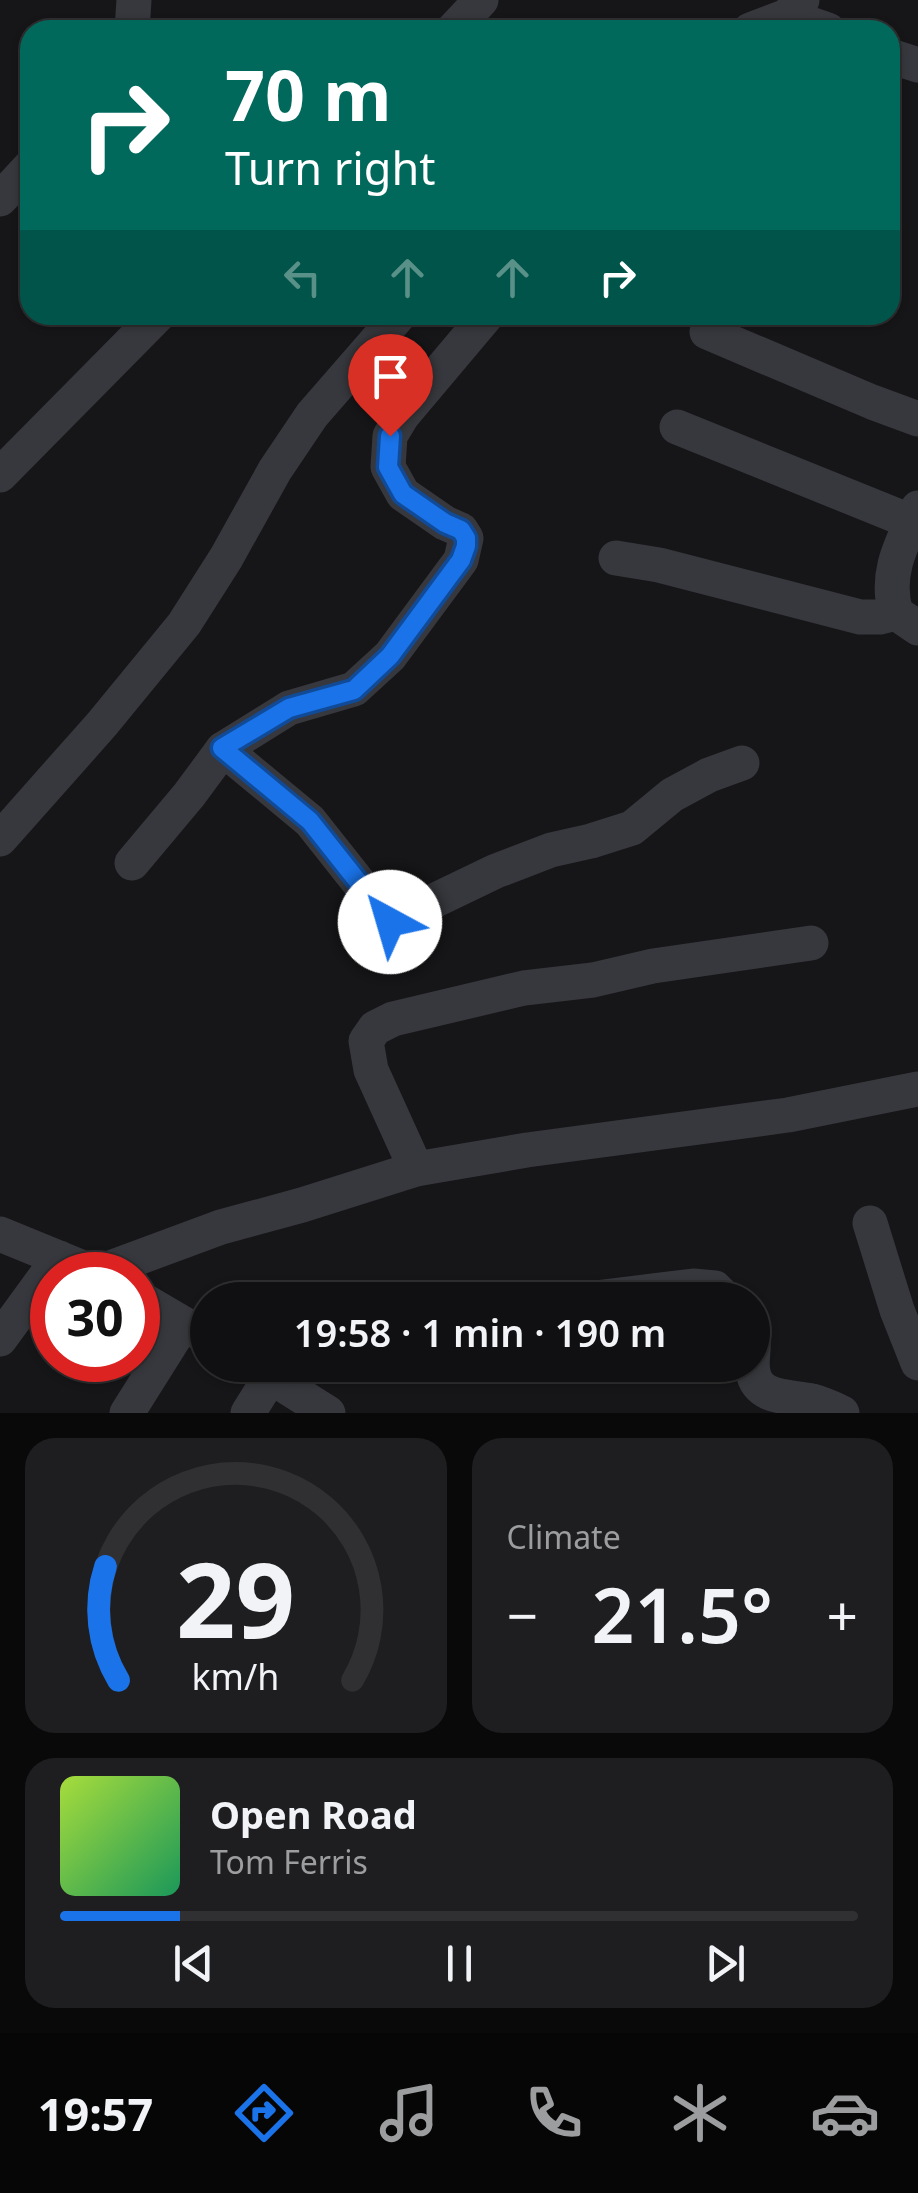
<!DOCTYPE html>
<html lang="en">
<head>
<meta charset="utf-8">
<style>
	body { margin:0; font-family:"Noto Sans",sans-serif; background:#1e1e20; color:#f1f3f6; height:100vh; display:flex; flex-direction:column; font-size:38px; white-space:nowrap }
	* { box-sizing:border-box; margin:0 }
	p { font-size:32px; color:#9c9d9f }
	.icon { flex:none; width:55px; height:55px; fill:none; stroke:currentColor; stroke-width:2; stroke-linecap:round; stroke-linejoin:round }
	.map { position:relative; height:1413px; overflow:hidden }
	.panel { display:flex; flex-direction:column; gap:25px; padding:25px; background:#09090a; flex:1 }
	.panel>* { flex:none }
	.top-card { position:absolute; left:20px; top:20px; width:880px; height:305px; border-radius:30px; box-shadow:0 2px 8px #0004,0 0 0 2px #303032; background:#00695c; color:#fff; overflow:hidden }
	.speed { position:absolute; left:30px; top:1252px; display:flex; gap:20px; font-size:50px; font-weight:700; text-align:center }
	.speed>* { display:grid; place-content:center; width:130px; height:130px; border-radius:50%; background:#101012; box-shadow:0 2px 8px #0004,0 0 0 2px #303032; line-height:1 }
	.speed .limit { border:15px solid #d22; background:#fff; color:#111 }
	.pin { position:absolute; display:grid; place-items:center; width:85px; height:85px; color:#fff; margin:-102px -42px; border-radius:50% 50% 50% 0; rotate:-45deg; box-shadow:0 0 10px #0007 }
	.pin .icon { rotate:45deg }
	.me { position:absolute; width:110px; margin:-55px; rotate:321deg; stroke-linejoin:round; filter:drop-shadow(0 0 8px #0008) }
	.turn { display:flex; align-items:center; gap:35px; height:210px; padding:0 40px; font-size:45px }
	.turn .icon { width:130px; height:130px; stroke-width:2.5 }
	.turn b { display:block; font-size:70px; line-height:85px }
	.lanes { display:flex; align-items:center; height:95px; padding:0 40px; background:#0003; justify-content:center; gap:50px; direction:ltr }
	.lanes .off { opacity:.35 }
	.big { font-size:75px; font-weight:600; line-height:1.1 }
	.panel .tile { flex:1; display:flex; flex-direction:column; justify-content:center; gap:15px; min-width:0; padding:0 35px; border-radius:30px; background:#1e1e20 }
	.panel .dial { align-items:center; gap:0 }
	.dial svg { height:260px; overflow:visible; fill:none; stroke:#303032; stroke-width:7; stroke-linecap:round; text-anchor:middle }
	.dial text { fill:#f1f3f6; stroke:none }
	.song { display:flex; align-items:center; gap:30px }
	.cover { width:120px; height:120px; border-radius:15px; background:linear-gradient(135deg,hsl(80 70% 55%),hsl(150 70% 35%)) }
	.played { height:10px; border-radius:5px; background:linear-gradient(90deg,#1a73e8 15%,#303032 15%) }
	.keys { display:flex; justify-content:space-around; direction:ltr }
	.heat { display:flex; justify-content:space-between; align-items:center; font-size:55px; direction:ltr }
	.panel .tiles { flex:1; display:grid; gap:25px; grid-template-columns:1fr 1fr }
	.tile:last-child { grid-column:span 2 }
	.trip { position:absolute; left:190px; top:1282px; width:580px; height:100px; border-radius:50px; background:#101012; box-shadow:0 2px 8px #0004,0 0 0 2px #303032; font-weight:600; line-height:100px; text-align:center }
	.dock { display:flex; height:160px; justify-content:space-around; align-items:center; background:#060607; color:#9c9d9f }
	.dock .icon { width:70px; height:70px }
	.dock .on { color:#1a73e8 }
	.dock b { font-size:45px; color:#f1f3f6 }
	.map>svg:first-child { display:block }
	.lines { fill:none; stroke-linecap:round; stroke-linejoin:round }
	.minor { stroke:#37383d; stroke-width:35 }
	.route-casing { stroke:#114b97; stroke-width:25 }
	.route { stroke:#1a73e8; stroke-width:18 }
</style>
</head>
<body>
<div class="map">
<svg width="918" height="1413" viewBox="0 0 918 1413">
	<rect width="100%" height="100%" fill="#161618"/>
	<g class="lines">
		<g class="minor">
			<polyline points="787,16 828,30"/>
			<polyline points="132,30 134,0"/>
			<polyline points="453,30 481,0"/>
			<polyline points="750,30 787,16 802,0"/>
			<polyline points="890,56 918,65"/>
			<polyline points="0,199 30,167"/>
			<polyline points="487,315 402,416 390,436 388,467 403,494 445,523 461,530 466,538 461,560 390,656 354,689 289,708 223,749 310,821 390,922 496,871 551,850 591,841 632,828 672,795 709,775 742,763"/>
			<polyline points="707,332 872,402 918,419"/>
			<polyline points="677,427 912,522"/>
			<polyline points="0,475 158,315"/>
			<path d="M 918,508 C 902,543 884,574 896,613 L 918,628"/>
			<polyline points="616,558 659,565 860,617 880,617 896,613"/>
			<polyline points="0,839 102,724 184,624 226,558 275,470 312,415 399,315"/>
			<polyline points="132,863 189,795 223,749"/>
			<polyline points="416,1169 371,1070 366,1041 375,1028 393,1019 524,988 593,980 653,966 811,943"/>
			<polyline points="870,1223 897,1310 918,1363"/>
			<polyline points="0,1234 100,1275"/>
			<polyline points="97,1273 221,1227 302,1205 416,1169 527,1150 788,1115 918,1089"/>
			<polyline points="138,1297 208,1338"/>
			<polyline points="579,1300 693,1286 715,1288 727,1300"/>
			<path d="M 752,1332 C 756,1346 750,1358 753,1372 C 758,1400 790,1396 812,1401 C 823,1404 832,1408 842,1413"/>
			<polyline points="0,1339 59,1258"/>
			<polyline points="252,1365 328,1413"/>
			<polyline points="127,1413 183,1324"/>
			<polyline points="248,1413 271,1376 289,1369"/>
		</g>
	</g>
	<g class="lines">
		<defs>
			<polyline id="route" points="390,436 388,467 403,494 445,523 461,530 466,538 466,546 461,560 390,656 354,690 289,708 222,748 310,821 390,922"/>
		</defs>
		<use href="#route" class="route-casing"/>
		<use href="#route" class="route"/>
	</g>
</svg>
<div class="speed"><div class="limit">30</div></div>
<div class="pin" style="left:390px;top:436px;background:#d93025"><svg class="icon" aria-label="arrive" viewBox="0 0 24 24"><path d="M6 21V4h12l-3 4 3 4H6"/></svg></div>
<svg class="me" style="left:390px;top:922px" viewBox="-20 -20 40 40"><circle r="19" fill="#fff"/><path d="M0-13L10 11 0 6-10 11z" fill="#1a73e8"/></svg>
<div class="trip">19:58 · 1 min · 190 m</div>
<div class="top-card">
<div class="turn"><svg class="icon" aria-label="right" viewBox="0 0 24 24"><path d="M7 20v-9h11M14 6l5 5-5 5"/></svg><div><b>70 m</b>Turn right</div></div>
<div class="lanes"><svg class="icon off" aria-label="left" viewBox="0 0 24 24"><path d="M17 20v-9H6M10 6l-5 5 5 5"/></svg><svg class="icon off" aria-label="ahead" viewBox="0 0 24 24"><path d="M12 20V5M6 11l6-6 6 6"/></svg><svg class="icon off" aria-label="ahead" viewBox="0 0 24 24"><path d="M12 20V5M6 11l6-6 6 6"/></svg><svg class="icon" aria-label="right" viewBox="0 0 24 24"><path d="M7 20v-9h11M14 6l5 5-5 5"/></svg></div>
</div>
</div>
<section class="panel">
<div class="tiles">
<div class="tile dial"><svg viewBox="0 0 100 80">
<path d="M14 69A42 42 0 1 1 86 69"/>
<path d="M14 69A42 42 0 0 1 10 34" stroke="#1a73e8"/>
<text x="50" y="56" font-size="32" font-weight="700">29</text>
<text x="50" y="72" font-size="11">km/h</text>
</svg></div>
<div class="tile"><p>Climate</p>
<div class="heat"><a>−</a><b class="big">21.5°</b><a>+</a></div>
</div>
<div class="tile">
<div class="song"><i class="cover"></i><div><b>Open Road</b><p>Tom Ferris</p></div></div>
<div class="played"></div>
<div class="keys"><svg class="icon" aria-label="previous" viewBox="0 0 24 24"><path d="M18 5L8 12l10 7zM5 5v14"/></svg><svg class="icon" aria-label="pause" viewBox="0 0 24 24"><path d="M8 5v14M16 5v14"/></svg><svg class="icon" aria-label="next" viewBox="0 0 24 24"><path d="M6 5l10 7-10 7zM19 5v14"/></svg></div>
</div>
</div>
</section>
<nav class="dock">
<b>19:57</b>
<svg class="icon on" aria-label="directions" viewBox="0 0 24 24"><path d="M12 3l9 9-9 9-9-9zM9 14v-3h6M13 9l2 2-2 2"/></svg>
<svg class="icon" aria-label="music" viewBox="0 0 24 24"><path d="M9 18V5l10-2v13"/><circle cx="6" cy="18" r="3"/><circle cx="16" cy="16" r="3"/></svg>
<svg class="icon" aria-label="phone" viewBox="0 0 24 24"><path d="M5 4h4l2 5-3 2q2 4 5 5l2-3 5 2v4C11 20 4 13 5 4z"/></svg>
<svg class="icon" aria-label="climate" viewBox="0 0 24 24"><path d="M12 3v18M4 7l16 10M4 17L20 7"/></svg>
<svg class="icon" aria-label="car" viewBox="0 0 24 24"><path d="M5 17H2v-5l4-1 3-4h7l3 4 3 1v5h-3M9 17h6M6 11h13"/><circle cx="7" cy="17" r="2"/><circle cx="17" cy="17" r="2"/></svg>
</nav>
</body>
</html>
